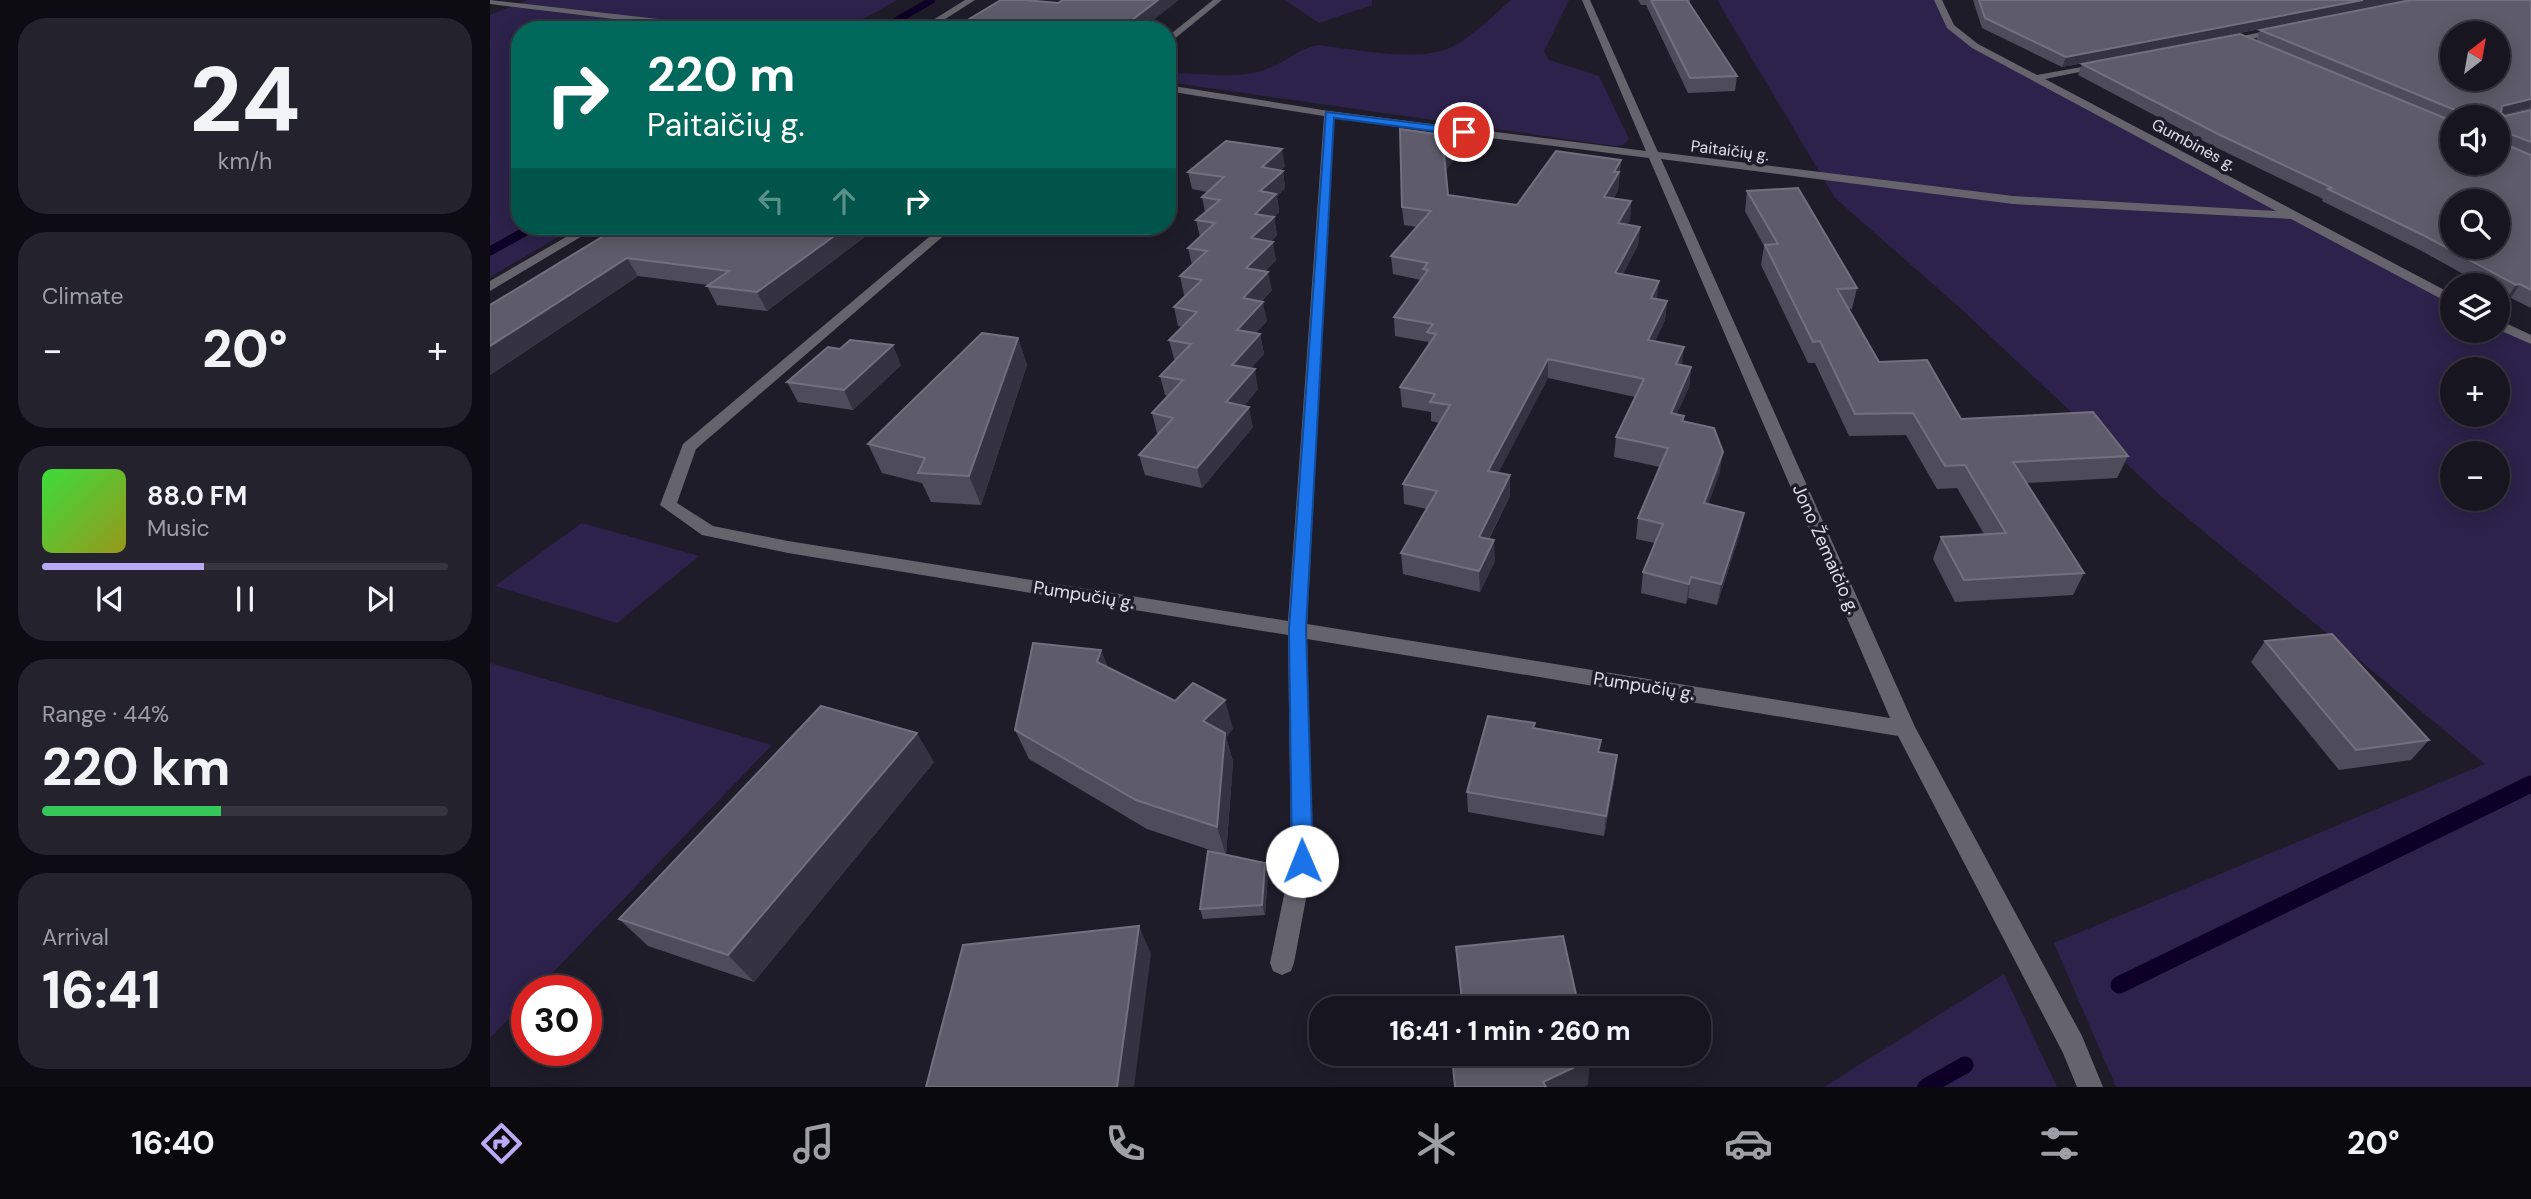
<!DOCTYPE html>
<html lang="en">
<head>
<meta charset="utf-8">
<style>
	body { margin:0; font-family:"DM Sans",sans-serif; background:#24222d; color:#f1f3f6; height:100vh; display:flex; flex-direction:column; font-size:26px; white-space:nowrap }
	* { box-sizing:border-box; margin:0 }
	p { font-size:23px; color:#9e9fa5 }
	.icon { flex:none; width:38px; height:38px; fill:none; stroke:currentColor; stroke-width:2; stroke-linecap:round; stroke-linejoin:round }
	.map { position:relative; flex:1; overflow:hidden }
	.drawer { display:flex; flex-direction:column; gap:18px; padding:18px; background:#0d0c12; width:490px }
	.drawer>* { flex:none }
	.banner { position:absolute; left:21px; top:21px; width:665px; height:214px; border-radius:28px; box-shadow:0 4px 18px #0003,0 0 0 2px #36343e; background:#00695c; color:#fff; overflow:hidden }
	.needle { width:46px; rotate:31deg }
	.fabs { position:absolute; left:1950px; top:21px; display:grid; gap:14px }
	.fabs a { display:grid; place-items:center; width:70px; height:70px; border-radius:50%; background:#171520; box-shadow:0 4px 18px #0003,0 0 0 2px #36343e; font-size:35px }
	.speed { position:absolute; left:21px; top:975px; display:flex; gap:14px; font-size:35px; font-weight:700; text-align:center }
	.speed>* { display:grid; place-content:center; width:91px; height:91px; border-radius:50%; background:#171520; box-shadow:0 4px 18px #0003,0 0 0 2px #36343e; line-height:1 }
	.speed .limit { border:10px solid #d22; background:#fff; color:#111 }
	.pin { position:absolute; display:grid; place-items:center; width:60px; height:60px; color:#fff; margin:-30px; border:4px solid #fff; border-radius:50%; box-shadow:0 2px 7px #0007 }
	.me { position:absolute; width:77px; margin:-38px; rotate:359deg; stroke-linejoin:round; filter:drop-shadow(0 0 5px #0008) }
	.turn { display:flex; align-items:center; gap:24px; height:147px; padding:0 21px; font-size:32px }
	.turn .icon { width:91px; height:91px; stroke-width:2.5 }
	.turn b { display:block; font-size:49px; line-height:60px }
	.lanes { display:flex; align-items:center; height:66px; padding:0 21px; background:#0003; justify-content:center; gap:35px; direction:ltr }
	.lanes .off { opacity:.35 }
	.big { font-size:52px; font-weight:800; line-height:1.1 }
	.drawer .card { flex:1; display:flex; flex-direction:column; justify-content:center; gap:10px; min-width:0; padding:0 24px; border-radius:28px; background:#24222d }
	.drawer .dial { align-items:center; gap:0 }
	.dial b { font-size:91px; line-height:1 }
	.song { display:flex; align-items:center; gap:21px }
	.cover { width:84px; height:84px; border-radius:10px; background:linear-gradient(135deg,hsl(120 70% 55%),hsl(60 70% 35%)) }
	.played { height:7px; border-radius:4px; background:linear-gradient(90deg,#b9aaf7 40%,#36343e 40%) }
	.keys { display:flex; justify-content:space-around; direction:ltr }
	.heat { display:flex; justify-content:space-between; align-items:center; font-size:38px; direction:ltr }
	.charge { height:10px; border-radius:5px; background:linear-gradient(90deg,#34c759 44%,#36343e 0) }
	.trip { position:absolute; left:819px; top:996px; width:402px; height:70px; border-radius:28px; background:#171520; box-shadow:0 4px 18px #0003,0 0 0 2px #36343e; font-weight:800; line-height:70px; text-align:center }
	.tabs { display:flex; height:112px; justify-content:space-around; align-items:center; background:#09080d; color:#9e9fa5 }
	.tabs .icon { width:49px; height:49px }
	.tabs .selected { color:#b9aaf7 }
	.tabs b { font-size:32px; color:#f1f3f6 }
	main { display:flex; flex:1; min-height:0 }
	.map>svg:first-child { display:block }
	.green { fill:#2c224b; fill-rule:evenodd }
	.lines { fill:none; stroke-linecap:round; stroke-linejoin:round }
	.stream-far2 { stroke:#0c0026; stroke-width:7 }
	.stream-far1 { stroke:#0c0026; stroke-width:9 }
	.stream { stroke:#0c0026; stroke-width:17 }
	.minor { fill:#65646c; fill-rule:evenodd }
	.wall { fill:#4e4c5b; fill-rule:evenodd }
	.shaded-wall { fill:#353241 }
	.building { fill:#5e5c6a; stroke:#72707e; stroke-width:2; fill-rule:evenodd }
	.route { fill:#1a73e8; stroke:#114b97; stroke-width:2 }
	.labels { text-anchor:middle; stroke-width:7; stroke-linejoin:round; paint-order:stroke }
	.far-street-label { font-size:16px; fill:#e0dfe9; stroke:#1f1c2a }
	.street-label { font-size:18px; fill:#e0dfe9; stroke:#1f1c2a }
</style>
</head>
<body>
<main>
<section class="drawer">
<div class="card dial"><b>24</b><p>km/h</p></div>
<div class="card"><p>Climate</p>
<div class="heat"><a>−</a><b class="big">20°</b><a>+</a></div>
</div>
<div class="card">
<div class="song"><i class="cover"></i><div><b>88.0 FM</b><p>Music</p></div></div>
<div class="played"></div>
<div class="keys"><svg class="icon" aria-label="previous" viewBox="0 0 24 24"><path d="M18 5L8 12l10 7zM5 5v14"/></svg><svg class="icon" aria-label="pause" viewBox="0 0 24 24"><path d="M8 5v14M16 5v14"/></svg><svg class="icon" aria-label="next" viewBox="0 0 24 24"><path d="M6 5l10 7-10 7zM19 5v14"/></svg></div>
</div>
<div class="card"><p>Range · 44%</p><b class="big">220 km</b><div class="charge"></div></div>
<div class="card"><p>Arrival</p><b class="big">16:41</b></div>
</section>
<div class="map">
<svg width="2041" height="1087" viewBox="0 0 2041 1087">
	<rect width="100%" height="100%" fill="#1f1c2a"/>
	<g class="green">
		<polygon points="38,0 407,0 354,30 30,30 30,226 87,226 0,277 0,15"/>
		<polygon points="795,0 882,0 882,5 829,23"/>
		<path d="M 1021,0 L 1079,0 L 1054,51 L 1059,60 L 1109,76 L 1139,139 L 1133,145 L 1125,146 L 677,82 L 677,75 L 687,73 C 715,74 748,79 774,70 C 794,64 807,49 828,45 C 864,49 923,62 957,49 C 980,40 1002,16 1021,0 Z"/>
		<path d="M 1227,0 L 1448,0 L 1470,36 L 1962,299 L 1962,331 L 2007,331 L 2007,323 L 2041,340 L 2041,1087 L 1626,1087 L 1564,943 L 1995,764 L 1672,497 L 1469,307 L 1345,198 ZM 1962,369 L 2007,369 L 2007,415 L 1962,415 ZM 1962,453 L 2007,453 L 2007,499 L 1962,499 Z"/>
		<polygon points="92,523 209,556 127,623 5,586"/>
		<polygon points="0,663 282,745 46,990 37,990 37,1000 0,1038"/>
		<polygon points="1514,974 1567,1087 1334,1087"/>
	</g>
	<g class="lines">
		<polyline class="stream-far2" points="390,30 442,0"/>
		<polyline class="stream-far1" points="0,251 45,226"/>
		<g class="stream">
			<polyline points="1629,985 2041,784"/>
			<polyline points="1436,1087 1475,1065"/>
		</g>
		<g class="minor">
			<polygon points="0,0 239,27 243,30 215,30 0,4"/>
			<polygon points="475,0 485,0 438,30 427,30"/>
			<polygon points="723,0 732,0 677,45 677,37"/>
			<path d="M 1092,0 L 1100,0 L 1168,152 L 1523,196 L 1786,211 L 1482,48 L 1457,28 L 1444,0 L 1452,0 L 1464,25 L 1488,44 L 1547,75 L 1614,63 L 1614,67 L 1555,79 L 1962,294 L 1962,303 L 1957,302 L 1801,219 L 1523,204 L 1171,159 L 1425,727 L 1592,1036 L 1613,1087 L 1587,1087 L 1573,1053 L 1408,736 L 817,639 L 823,861 L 804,963 L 801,971 L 792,975 L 783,971 L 780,963 L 801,861 L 798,635 L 298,553 L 212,535 L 170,505 L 193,444 L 452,226 L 465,226 L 206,449 L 187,503 L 223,526 L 298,541 L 798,621 L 834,116 L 677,91 L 677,85 L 839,111 L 1156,151 ZM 844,118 L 1159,158 L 1400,718 L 817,624 Z"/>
			<polygon points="1789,28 1792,29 1792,33 1735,44 1730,41"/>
			<polygon points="95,226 109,226 0,291 0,281"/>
			<polygon points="2007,319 2041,335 2041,344 2007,329"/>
		</g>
	</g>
	<g class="wall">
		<polygon points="1148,0 1200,0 1199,4 1247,76 1245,91 1198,93 1156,5 1151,5"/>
		<path d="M 1483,0 L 2041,0 L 2041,109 L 2014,115 L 2015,116 L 2041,110 L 2041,308 L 2021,298 L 2017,298 L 2007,293 L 2007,285 L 1993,285 L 1930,250 L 1832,201 L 1833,199 L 1723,146 L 1588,75 L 1592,64 L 1766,41 L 1770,30 L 1907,3 L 1572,67 L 1492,28 ZM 1962,117 L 2007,117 L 1962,163 Z"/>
		<polygon points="968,137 969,154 955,170 958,195 1027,205 1131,160 1128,190 1123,199 1141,201 1140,219 1137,224 1150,227 1148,245 1133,274 1167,299 1177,301 1175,320 1165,341 1192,365 1201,367 1199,387 1186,415 1193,422 1230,472 1218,504 1254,513 1250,533 1227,605 1198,598 1196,604 1151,593 1153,572 1165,543 1146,539 1148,518 1170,467 1124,457 1126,437 1145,397 1058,378 1008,473 1020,475 1020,496 999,539 1005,561 990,592 913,574 911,553 937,509 914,504 913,484 949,423 941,421 941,412 912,407 910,387 938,346 938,342 905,336 904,317 931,280 903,274 901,256 927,227 914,225 912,207"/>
		<polygon points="795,166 791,170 793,171 795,188 787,196 789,212 784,217 787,235 780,242 786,260 775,271 782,290 771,302 777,321 765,333 770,334 774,354 760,369 768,389 754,406 763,427 712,488 655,475 649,455 668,434 667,433 662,413 678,396 675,395 670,376 686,359 684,359 679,340 692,327 688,326 684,307 696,296 694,295 690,276 702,265 698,248 710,237 706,220 715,212 712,197 717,192 702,189 698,172"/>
		<polygon points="1257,191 1367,288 1362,309 1359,309 1389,362 1471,419 1638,456 1627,478 1536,483 1594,573 1583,595 1465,602 1443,559 1451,537 1494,534 1467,488 1447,489 1416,435 1359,436 1325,363 1318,363 1271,265 1274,246 1255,211"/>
		<polygon points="130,226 389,226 277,311 227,305 217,286 218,285 148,276 0,375"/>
		<polygon points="528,338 537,365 491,505 441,502 432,483 392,473 378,444"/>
		<polygon points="411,365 363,410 308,402 297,382"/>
		<polygon points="1775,641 1939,740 1921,760 1849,770 1761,662"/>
		<polygon points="611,650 618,668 743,729 736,737 743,762 736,855 778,873 775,915 713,919 710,909 735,855 657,829 539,759 525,730"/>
		<polygon points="1044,728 1109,752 1125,776 1114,836 978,812 977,792"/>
		<polygon points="444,762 264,982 158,946 129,919"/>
		<polygon points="966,947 1089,1008 972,1008"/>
	</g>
	<g class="shaded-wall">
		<polygon points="668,0 689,0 651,30 629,30"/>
		<polygon points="1873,0 1921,0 1572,67 1576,57"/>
		<polygon points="2041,99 2040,108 2005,117 2012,106"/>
		<polygon points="968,137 969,154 955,171 954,154"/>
		<polygon points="792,149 795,166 775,185 772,167"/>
		<polygon points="1131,160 1128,190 1113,215 1114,197 1124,172"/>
		<polygon points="793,171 795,188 787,196 789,212 768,232 765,214 770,191"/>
		<polygon points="1141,201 1140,219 1127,241 1128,223"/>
		<polygon points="784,217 787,235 764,257 761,238"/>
		<polygon points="358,226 389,226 277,311 267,292"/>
		<polygon points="1150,227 1148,245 1124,292 1125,273"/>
		<polygon points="783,242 786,260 760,286 756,268"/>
		<polygon points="137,258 148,276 0,375 0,346"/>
		<polygon points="778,272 782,290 756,317 753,298"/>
		<polygon points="1169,281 1167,300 1161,298"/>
		<polygon points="2030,284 2021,298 2017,298 2026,285"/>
		<polygon points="1177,301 1175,320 1157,359 1158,340"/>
		<polygon points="773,302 777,321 751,349 747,330"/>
		<polygon points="770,334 774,354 746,385 742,365"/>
		<polygon points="528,338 537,365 491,505 479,476"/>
		<polygon points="403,345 411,365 363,410 354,390"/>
		<polygon points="1194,347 1192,366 1186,364"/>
		<polygon points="1058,359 1058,378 999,491 998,471"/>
		<polygon points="1201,367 1199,387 1178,433 1181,413"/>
		<polygon points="765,369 768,389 740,422 736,402"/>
		<polygon points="759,407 763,427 712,488 707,468"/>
		<polygon points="1233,452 1230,472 1211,524 1214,503"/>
		<polygon points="1020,475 1020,496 989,557 989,537"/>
		<polygon points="1254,513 1250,533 1227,605 1231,584"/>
		<polygon points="1004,540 1005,561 990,592 989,571"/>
		<polygon points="1201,577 1198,598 1196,604 1199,584"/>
		<polygon points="611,650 622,679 607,662"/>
		<polygon points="735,700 743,729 736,737 743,762 736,855 727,827 713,721"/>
		<polygon points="427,733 444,762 264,982 238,955"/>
		<polygon points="1127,755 1125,776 1114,836 1116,816"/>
		<polygon points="775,863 778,873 775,915 772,905"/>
		<polygon points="649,926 661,954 644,1087 627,1087"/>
		<polygon points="1100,1060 1098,1085 1093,1087 1053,1087 1053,1082"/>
	</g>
	<g class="building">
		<polygon points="511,0 535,0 568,3 573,0 668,0 629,30 461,30"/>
		<polygon points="1161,0 1197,0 1247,76 1200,78"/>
		<polygon points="1489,0 1873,0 1576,57 1495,18"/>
		<path d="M 1921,0 L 2041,0 L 2041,99 L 2012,106 L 2011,113 L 2015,116 L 2041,110 L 2041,142 L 2015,132 L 2012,134 L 2012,143 L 2041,155 L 2041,290 L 2030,284 L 2026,285 L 1937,237 L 1838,189 L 1842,188 L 1728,134 L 1592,64 L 1750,34 L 1962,121 L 1962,163 L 2007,163 L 2007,117 L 1970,117 L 1970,112 L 1770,30 ZM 1962,33 L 2007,33 L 2007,79 L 1962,79 ZM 1962,201 L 2007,201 L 2007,247 L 1962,247 Z"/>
		<polygon points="910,129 968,137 954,154 958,195 1027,205 1066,151 1131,160 1124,172 1129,172 1114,197 1141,201 1128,223 1150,227 1125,273 1169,281 1161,298 1177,301 1158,340 1194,347 1186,364 1201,367 1181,413 1194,416 1192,421 1224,428 1233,452 1214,503 1254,513 1231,584 1201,577 1199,584 1153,572 1173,524 1148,518 1178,448 1126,437 1154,379 1058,359 998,471 1020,475 989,537 1004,540 989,571 911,553 947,491 913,484 960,405 940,402 945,394 910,387 946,334 937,332 943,324 904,317 938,270 933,269 938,263 901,256 941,211 912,207"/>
		<polygon points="736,141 792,149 772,167 793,171 770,191 786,194 765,214 784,217 761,238 783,242 756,268 778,272 753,298 773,302 747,330 770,334 742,365 765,369 736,402 759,407 707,468 649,455 683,418 662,413 693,380 670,376 701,344 679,340 707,312 684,307 712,280 690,276 717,251 698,248 725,223 706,220 730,200 712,197 734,177 698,172"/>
		<polygon points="1308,188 1367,288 1347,289 1389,362 1437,360 1471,419 1603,412 1638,456 1523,462 1594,573 1474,580 1451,537 1516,533 1475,465 1455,466 1423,413 1365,414 1330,341 1323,342 1275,245 1288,244 1257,191"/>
		<polygon points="130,226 358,226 267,292 217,286 239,271 137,258 0,346 0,305"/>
		<polygon points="492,333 528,338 479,476 428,473 435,458 378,444"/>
		<polygon points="360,340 403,345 354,390 297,382 338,347 350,349"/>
		<polygon points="1842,634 1939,740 1866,750 1775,641"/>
		<polygon points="543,643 611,650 607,662 685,701 703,683 735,700 713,721 735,733 727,827 646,800 525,730"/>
		<polygon points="331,706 427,733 238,955 129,919"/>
		<polygon points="998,716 1045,723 1043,728 1111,740 1108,752 1127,755 1116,816 977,792"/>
		<polygon points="718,851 775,863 772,905 710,909"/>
		<polygon points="649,926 627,1087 436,1087 473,945"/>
		<polygon points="1073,936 1089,1008 973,1008 966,947"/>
		<polygon points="979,1054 1099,1054 1100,1060 1053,1082 1056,1087 965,1087 962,1056"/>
	</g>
	<polygon class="route" points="836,112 974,129 979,132 974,135 844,118 816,629 823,861 820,868 812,871 805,868 802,861 799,629"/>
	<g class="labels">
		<g class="far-street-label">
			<text transform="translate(1704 144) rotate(28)" y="6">Gumbinės g.</text>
			<text transform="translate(1240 150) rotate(7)" y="6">Paitaičių g.</text>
		</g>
		<g class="street-label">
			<text transform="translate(1336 549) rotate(66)" y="6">Jono Žemaičio g.</text>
			<text transform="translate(594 595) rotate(9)" y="6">Pumpučių g.</text>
			<text transform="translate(1154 686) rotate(9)" y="6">Pumpučių g.</text>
		</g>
	</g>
</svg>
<div class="fabs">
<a><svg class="needle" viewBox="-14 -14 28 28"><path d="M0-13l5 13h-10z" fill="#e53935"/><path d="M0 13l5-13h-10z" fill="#9e9fa5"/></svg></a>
<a><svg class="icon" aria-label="sound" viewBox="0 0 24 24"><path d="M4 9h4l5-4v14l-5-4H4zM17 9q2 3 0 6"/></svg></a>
<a><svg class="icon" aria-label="search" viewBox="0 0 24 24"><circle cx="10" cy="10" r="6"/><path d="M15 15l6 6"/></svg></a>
<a><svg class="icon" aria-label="layers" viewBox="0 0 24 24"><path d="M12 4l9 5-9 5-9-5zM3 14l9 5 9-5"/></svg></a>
<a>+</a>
<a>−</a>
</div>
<div class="speed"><div class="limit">30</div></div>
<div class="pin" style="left:974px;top:132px;background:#d93025"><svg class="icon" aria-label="arrive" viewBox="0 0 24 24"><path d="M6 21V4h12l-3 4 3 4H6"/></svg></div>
<svg class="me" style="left:812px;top:861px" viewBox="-20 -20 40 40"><circle r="19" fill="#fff"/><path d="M0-13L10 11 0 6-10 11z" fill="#1a73e8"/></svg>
<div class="trip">16:41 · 1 min · 260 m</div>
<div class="banner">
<div class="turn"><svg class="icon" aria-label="right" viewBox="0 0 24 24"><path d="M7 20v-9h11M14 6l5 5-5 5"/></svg><div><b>220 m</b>Paitaičių g.</div></div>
<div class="lanes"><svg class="icon off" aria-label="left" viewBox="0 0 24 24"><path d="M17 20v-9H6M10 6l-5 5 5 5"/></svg><svg class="icon off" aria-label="ahead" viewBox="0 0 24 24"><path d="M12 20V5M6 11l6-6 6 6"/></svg><svg class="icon" aria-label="right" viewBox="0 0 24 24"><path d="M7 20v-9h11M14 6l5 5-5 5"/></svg></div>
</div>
</div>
</main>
<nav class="tabs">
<b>16:40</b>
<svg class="icon selected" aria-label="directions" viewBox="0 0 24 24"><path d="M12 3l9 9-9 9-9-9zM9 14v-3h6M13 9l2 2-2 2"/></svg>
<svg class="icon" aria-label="music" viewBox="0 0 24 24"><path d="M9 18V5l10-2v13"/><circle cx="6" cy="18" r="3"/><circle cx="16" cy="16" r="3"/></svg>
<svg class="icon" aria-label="phone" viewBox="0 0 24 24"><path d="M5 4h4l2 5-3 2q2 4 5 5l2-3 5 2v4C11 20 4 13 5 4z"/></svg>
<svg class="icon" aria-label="climate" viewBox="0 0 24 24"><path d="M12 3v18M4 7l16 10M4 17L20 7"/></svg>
<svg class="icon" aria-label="car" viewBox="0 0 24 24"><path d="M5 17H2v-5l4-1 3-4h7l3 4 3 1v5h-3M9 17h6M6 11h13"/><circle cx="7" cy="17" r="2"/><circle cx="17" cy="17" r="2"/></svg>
<svg class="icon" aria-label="filters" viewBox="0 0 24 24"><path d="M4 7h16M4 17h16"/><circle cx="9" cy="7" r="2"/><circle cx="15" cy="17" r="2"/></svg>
<b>20°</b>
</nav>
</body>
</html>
